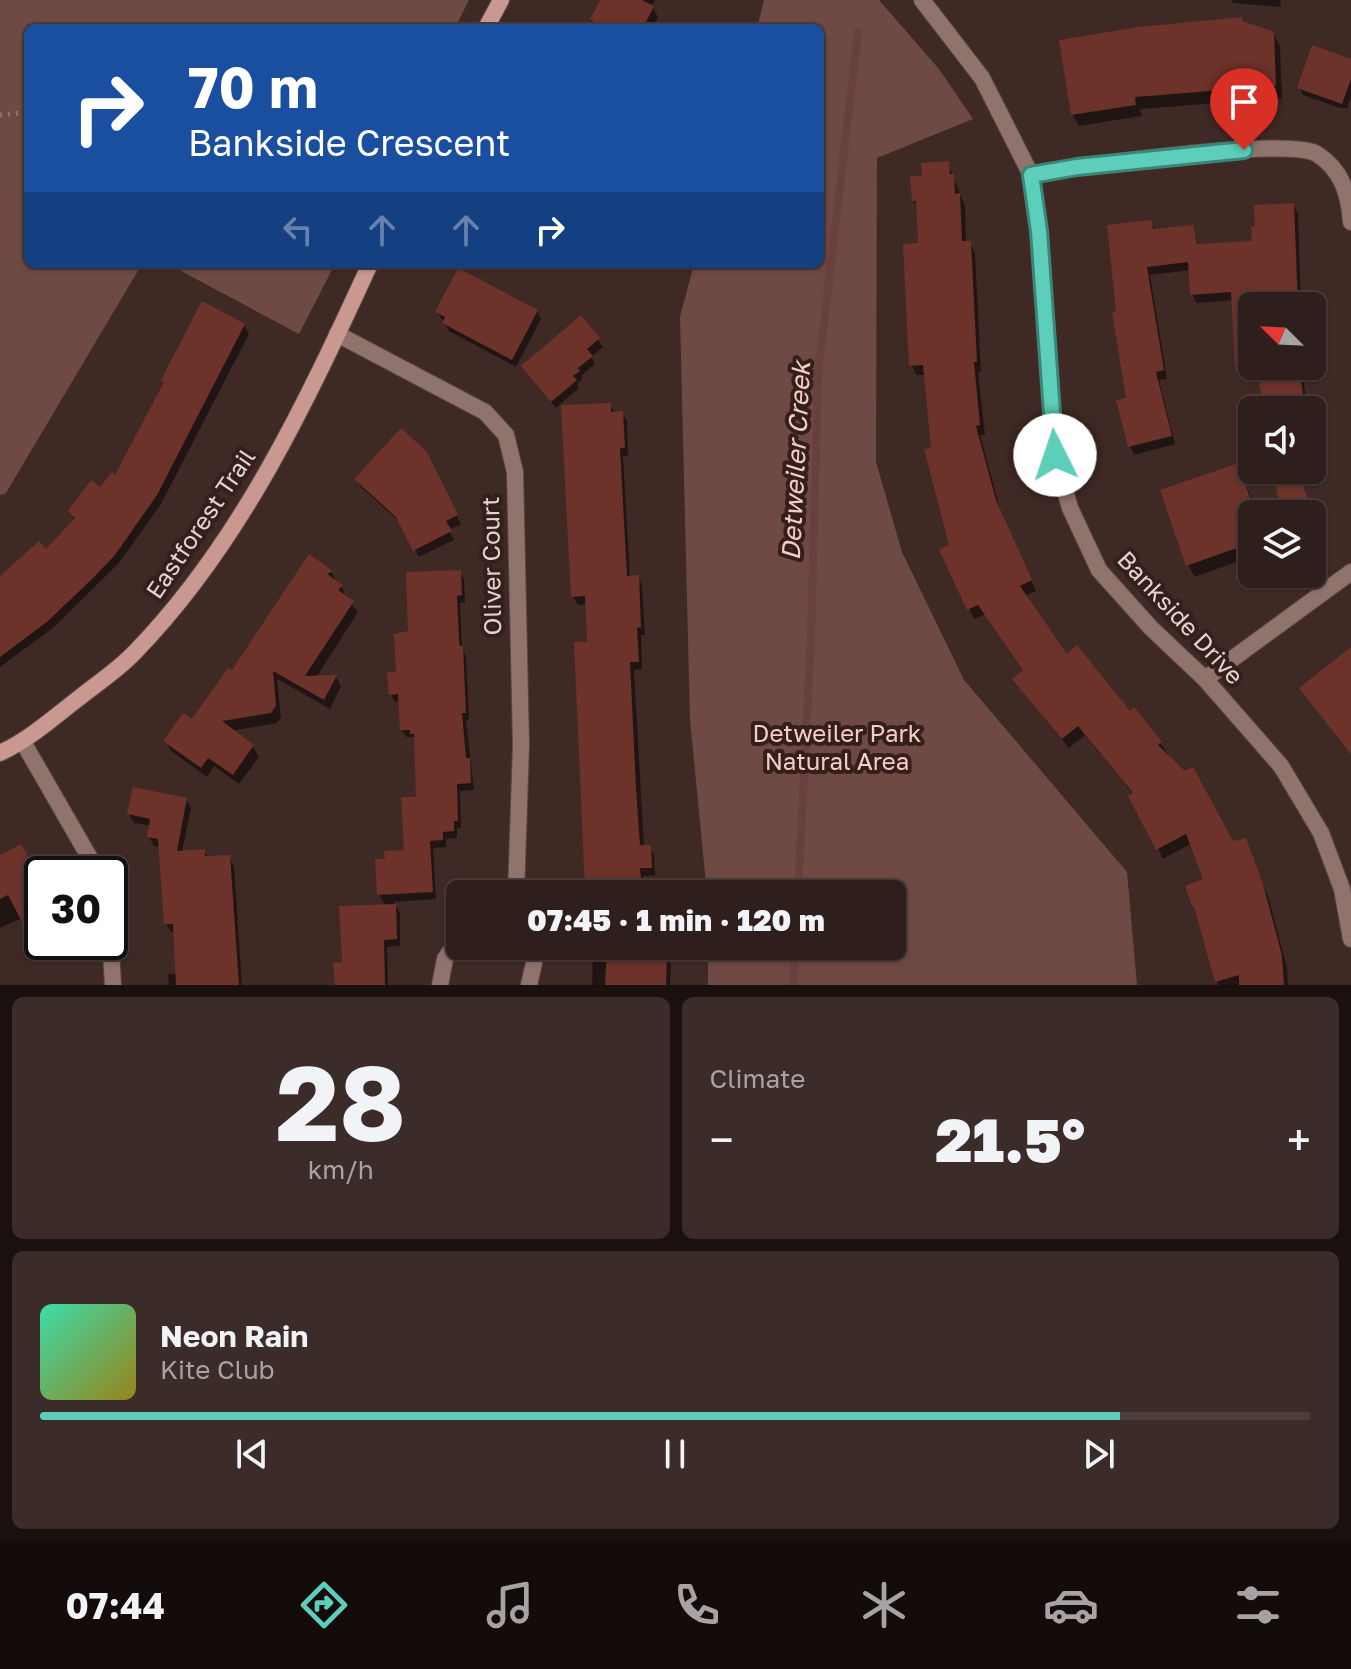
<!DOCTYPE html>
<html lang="en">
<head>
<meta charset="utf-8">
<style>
	body { margin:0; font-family:"Golos Text",sans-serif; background:#3b2c29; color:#f1f3f6; height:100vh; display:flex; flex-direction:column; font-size:30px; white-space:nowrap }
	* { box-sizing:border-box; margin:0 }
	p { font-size:26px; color:#a7a2a3 }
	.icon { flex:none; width:44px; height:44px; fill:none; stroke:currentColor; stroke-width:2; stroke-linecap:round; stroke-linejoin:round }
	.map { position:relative; height:985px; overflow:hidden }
	.details { display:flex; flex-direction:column; gap:12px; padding:12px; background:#1a110f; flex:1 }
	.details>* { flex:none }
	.guide { position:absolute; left:24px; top:24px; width:800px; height:244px; border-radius:12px; box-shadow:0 2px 6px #0004,0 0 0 2px #4a3d3b; background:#1a4fa0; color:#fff; overflow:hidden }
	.needle { width:52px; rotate:294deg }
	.buttons { position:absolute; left:1238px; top:292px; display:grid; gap:16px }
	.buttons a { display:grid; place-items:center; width:88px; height:88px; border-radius:12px; background:#2f1f1c; box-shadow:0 2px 6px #0004,0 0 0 2px #4a3d3b; font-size:40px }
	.speed { position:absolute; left:24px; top:856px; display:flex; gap:16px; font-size:40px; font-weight:700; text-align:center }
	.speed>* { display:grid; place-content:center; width:104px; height:104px; border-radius:50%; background:#2f1f1c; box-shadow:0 2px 6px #0004,0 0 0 2px #4a3d3b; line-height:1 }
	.speed .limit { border:4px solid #111; border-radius:12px; background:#fff; color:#111 }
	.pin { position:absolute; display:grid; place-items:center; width:68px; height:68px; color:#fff; margin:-82px -34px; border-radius:50% 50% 50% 0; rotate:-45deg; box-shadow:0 0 8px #0007 }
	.pin .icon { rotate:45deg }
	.me { position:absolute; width:88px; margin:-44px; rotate:356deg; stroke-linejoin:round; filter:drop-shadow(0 0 6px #0008) }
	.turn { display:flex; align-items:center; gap:28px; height:168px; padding:0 32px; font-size:36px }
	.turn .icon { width:104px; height:104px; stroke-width:2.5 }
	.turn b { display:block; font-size:56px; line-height:68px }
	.lanes { display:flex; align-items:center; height:76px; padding:0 32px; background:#0003; justify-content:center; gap:40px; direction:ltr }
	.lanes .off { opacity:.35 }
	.big { font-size:60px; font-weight:800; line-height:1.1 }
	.details .tile { flex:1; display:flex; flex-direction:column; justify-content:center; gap:12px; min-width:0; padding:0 28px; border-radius:12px; background:#3b2c29 }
	.details .dial { align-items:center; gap:0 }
	.dial b { font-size:104px; line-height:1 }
	.song { display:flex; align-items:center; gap:24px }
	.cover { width:96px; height:96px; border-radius:12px; background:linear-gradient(135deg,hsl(160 70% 55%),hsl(50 70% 35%)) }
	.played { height:8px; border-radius:4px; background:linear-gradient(90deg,#5dceb9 85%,#4a3d3b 85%) }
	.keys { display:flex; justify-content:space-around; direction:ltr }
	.heat { display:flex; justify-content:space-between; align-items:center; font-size:44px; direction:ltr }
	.details .tiles { flex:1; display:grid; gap:12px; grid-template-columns:1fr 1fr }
	.tile:last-child { grid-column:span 2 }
	.trip { position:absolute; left:446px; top:880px; width:460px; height:80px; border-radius:12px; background:#2f1f1c; box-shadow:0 2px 6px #0004,0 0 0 2px #4a3d3b; font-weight:800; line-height:80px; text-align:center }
	.tabs { display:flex; height:128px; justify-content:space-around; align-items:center; background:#130c0b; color:#a7a2a3 }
	.tabs .icon { width:56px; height:56px }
	.tabs .active { color:#5dceb9 }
	.tabs b { font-size:36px; color:#f1f3f6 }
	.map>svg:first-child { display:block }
	.green { fill:#6f4943 }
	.shadow { fill:#0007 }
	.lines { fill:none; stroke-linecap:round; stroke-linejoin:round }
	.stream { stroke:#68403f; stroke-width:8 }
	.building { fill:#6d322a }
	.street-casing { stroke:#5d4844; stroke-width:18 }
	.secondary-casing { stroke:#5d4844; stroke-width:18 }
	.path { stroke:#8a7774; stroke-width:5; stroke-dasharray:2 6; stroke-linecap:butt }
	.street { stroke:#91736e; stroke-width:16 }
	.secondary { stroke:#c99991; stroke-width:16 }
	.route-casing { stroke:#3c8678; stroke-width:20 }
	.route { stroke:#5dceb9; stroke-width:14 }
	.labels { text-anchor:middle; stroke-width:8; stroke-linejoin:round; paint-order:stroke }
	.street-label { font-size:24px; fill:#e3d4d1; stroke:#341f1c }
	.park-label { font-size:24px; fill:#f5cdc6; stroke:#341f1c }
	.water-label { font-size:26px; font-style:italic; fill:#f4ccc5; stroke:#341f1c }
</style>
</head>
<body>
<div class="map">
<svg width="1351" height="985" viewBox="0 0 1351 985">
	<rect width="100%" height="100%" fill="#3f2925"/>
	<g class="green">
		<polygon points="0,0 469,0 455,28 28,28 28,264 142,264 6,493 0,495"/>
		<polygon points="764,0 879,0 939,69 973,119 877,158 876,462 902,552 964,680 1127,872 1137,985 708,985 708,946 892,946 892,894 707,894 690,720 680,317 694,264 820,264 820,28 757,28"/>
		<polygon points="168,264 335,264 299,334"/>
	</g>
	<g class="shadow">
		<polygon points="602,0 655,0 652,6 658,17 653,28 587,28"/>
		<polygon points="1231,0 1280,0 1281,7 1233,3"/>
		<polygon points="1273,33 1280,46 1282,98 1140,109 1142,116 1079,126 1072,114"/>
		<polygon points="1351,62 1351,97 1347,108 1340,108 1303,95 1299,87"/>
		<polygon points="948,164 965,206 966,243 970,243 975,253 981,372 978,372 985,435 980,435 1001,513 1036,591 1025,596 1066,657 1160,743 1232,843 1250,851 1268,896 1287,968 1288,985 1218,985 1198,913 1206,880 1192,843 1163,859 1134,795 1085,735 1069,748 1021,689 1025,671 985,614 974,619 942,551 951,546 934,450 926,375 917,375 911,365 920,245 918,209 913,200 924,178"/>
		<polygon points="1293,205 1298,214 1301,306 1252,306 1252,342 1233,300 1197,303 1192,294 1191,270 1150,275 1167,379 1159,380 1175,444 1134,455 1130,446 1128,400 1118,313 1151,222 1156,231 1192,227 1199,246 1254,243"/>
		<polygon points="537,311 541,319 516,367 449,331 437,312"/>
		<polygon points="580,318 603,347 591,357 595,364 581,376 582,379 577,384 579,388 556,408 523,367"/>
		<polygon points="244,325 249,334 161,504 119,563 52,629 0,667 0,578 46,552 75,521 70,511 116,478"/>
		<polygon points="1258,366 1301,366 1308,410 1266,410"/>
		<polygon points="610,405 615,414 622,413 627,421 628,456 623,456 630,578 638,577 642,585 645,635 641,635 642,669 634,670 644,847 650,847 654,855 655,875 643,876 644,894 587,894 576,644 589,644 587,604 578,605 573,597"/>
		<polygon points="430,462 461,524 449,530 454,540 419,557 402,524 361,487 356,479"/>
		<polygon points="1238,465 1244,477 1256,514 1252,514 1252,556 1195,577 1188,565"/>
		<polygon points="310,557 332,572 336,582 342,587 346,598 358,612 316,678 336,677 341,686 330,709 277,679 281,717 277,723 231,731 253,747 259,757 239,784 214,766 207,777 171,751 166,741 192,722 232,673"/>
		<polygon points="460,572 464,580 465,603 460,603 462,648 466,656 469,720 466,720 474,790 460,791 461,828 457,828 457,838 446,839 446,847 433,848 436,899 393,902 400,913 400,946 387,947 388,985 337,985 344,964 386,906 379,895 377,861 387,860 406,852 418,798 414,737 406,737 402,730 400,701 395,702 391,694 410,633"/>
		<polygon points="186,799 191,808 182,852 204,851 208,858 229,857 234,866 242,985 169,985 168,974 177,974 175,932 171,932 166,924 160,847 154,846 149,837 151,826 134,823 129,814"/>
		<polygon points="0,855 42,887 42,918 27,926 22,918 0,928"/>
		<polygon points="593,946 646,946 647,955 666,956 671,964 670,985 592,985"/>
	</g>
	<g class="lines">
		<g class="stream">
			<polyline points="798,894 811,636 818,374 858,32"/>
			<polyline points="793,985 795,946"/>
		</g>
	</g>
	<g class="building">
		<polygon points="600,0 642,0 654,6 643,28 592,28 594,22 590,20"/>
		<polygon points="1242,17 1242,21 1274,32 1276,86 1135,97 1136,105 1071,115 1059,40 1139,27"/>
		<polygon points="1312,45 1351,59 1351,79 1342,104 1297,88"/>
		<polygon points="949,161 950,174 954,174 955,194 960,193 962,241 971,241 977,362 974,362 980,425 976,426 996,500 1032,580 1020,586 1067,654 1077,645 1130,711 1134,707 1162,742 1158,745 1185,771 1193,767 1233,841 1246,838 1263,884 1277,936 1282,956 1284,985 1239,985 1239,975 1215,982 1194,906 1192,906 1185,886 1203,879 1186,834 1156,850 1128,796 1133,793 1078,726 1062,739 1012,679 1023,670 978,605 967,610 939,550 949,545 924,449 931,448 923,365 909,366 903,244 918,243 916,201 912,201 910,176 922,176 921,163"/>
		<polygon points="1294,203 1298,306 1252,306 1252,366 1235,366 1231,292 1190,295 1188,262 1147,267 1164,370 1156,372 1172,436 1128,447 1116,400 1126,398 1112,312 1116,311 1107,225 1152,220 1153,229 1193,225 1197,244 1252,241 1251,227 1255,226 1254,205"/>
		<polygon points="458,268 538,310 512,360 442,323 445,317 435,312"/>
		<polygon points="202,301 245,324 157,495 115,555 92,579 48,621 0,657 0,576 39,541 46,549 75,518 68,511 91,480 100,487 112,472 115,475 164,382 161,380"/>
		<polygon points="581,315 600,338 587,349 593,356 578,368 580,371 573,376 577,380 551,402 521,366"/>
		<polygon points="1256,366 1299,366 1304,402 1264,409"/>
		<polygon points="611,403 611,412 623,411 625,448 620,448 627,576 639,575 641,627 637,628 639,662 630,662 636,788 640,845 651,845 652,868 640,868 641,878 621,879 622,888 585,889 574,642 587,642 585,596 571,597 561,405"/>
		<polygon points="401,428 427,452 458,515 446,521 452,531 413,551 396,517 354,479"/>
		<polygon points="1239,463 1255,514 1238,514 1248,544 1186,566 1160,490"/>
		<polygon points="1298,472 1313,514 1281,514 1275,480"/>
		<polygon points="309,554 333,571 327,574 343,585 338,590 354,601 305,676 337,675 324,700 273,671 276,706 271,713 222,721 254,745 233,775 208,758 201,768 163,741 183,713 192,719 228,668 232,670"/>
		<polygon points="461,570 462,595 457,596 459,641 460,646 463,646 466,713 462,713 466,758 470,758 471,783 457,784 458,821 454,821 454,831 443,832 443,840 430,841 433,892 377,895 375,859 385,859 384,851 404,850 401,797 416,797 414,734 410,734 410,730 400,730 398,694 389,695 387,672 396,672 394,634 408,631 406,572"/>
		<polygon points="1351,647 1351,754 1299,688"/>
		<polygon points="133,787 187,798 177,851 205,849 205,856 230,855 239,985 176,985 173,924 164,924 158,839 147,837 150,819 127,814"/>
		<polygon points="21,844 42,883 42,909 21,920 8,895 0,899 0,855"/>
		<polygon points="396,904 397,939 384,940 385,985 335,985 333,963 342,962 339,906"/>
		<polygon points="607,951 667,954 666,985 605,985"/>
	</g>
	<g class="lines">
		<defs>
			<g id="street">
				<polyline points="922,0 982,78 1031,175 1039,231 1055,455 1070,508 1099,570 1151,628 1205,679 1281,766 1321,833 1342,889 1351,939"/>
				<path d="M 1031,175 C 1074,167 1288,136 1317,154 C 1342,170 1349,194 1351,222"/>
				<polyline points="337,334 485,412 506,435 515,472 521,745 516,894"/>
				<polyline points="1205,679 1351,572"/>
				<polyline points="23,742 99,874"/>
				<polyline points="110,936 113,985"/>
				<polyline points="440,985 445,959 460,938"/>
				<polyline points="529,985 534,963 533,946"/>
			</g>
			<g id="secondary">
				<polyline points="486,28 501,0"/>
				<path d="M 0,753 C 30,739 53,718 79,698 C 98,683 119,669 135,652 C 241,543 307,401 370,264"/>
			</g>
		</defs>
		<use href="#street" class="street-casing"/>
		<use href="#secondary" class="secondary-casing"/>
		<polyline class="path" points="0,115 28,112"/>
		<use href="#street" class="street"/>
		<use href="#secondary" class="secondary"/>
	</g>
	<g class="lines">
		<defs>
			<polyline id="route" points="1055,455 1039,231 1031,175 1077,167 1244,150"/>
		</defs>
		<use href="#route" class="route-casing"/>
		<use href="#route" class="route"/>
	</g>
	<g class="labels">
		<g class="street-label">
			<text transform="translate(201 524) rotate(-56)" y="8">Eastforest Trail</text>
			<text transform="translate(492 566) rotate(-91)" y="8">Oliver Court</text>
			<text transform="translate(1180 618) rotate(47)" y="8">Bankside Drive</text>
		</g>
		<g class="park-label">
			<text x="837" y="742">Detweiler Park<tspan x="837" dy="28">Natural Area</tspan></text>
		</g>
		<g class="water-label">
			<text transform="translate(796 461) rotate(-87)" y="9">Detweiler Creek</text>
		</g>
	</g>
</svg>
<div class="buttons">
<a><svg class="needle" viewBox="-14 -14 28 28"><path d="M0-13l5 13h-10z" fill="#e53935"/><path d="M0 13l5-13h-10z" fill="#a7a2a3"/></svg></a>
<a><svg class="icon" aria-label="sound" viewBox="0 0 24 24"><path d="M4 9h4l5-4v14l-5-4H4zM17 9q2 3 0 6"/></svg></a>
<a><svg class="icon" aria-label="layers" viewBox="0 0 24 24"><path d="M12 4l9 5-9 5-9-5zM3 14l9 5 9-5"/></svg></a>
</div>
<div class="speed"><div class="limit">30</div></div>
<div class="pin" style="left:1244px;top:150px;background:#d93025"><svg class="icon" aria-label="arrive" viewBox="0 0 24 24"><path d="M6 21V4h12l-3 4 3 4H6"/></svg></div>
<svg class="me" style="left:1055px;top:455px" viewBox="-20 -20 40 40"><circle r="19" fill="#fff"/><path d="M0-13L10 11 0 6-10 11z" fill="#5dceb9"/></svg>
<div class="trip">07:45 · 1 min · 120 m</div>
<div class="guide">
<div class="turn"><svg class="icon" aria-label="right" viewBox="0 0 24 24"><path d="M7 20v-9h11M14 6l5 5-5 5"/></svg><div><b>70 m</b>Bankside Crescent</div></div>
<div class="lanes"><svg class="icon off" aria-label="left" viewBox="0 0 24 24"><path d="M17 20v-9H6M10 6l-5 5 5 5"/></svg><svg class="icon off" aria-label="ahead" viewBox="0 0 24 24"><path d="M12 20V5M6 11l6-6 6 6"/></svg><svg class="icon off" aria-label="ahead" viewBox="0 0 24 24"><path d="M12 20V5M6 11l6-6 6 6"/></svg><svg class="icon" aria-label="right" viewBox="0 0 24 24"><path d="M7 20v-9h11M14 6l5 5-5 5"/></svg></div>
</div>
</div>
<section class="details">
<div class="tiles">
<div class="tile dial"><b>28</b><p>km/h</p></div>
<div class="tile"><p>Climate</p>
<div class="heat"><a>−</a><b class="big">21.5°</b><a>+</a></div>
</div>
<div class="tile">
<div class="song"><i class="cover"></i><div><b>Neon Rain</b><p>Kite Club</p></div></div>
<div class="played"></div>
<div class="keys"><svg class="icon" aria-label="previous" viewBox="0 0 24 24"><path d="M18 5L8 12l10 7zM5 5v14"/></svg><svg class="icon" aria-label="pause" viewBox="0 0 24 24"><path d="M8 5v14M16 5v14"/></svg><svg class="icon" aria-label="next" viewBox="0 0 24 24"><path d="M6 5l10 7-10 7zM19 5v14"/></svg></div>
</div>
</div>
</section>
<nav class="tabs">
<b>07:44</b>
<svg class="icon active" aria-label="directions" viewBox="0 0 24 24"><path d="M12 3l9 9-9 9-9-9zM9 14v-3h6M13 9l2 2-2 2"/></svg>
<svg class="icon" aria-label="music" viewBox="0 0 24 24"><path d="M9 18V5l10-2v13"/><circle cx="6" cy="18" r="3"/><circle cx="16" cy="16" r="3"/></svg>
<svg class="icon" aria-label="phone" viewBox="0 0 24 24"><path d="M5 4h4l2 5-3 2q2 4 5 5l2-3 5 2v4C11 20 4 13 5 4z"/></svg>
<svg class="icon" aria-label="climate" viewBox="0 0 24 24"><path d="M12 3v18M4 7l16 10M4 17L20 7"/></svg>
<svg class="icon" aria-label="car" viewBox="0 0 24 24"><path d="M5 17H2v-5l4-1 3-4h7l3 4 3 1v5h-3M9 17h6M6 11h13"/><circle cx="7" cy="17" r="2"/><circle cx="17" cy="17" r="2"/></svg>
<svg class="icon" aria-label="filters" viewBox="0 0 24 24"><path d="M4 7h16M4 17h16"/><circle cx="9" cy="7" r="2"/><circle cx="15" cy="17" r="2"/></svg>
</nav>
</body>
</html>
